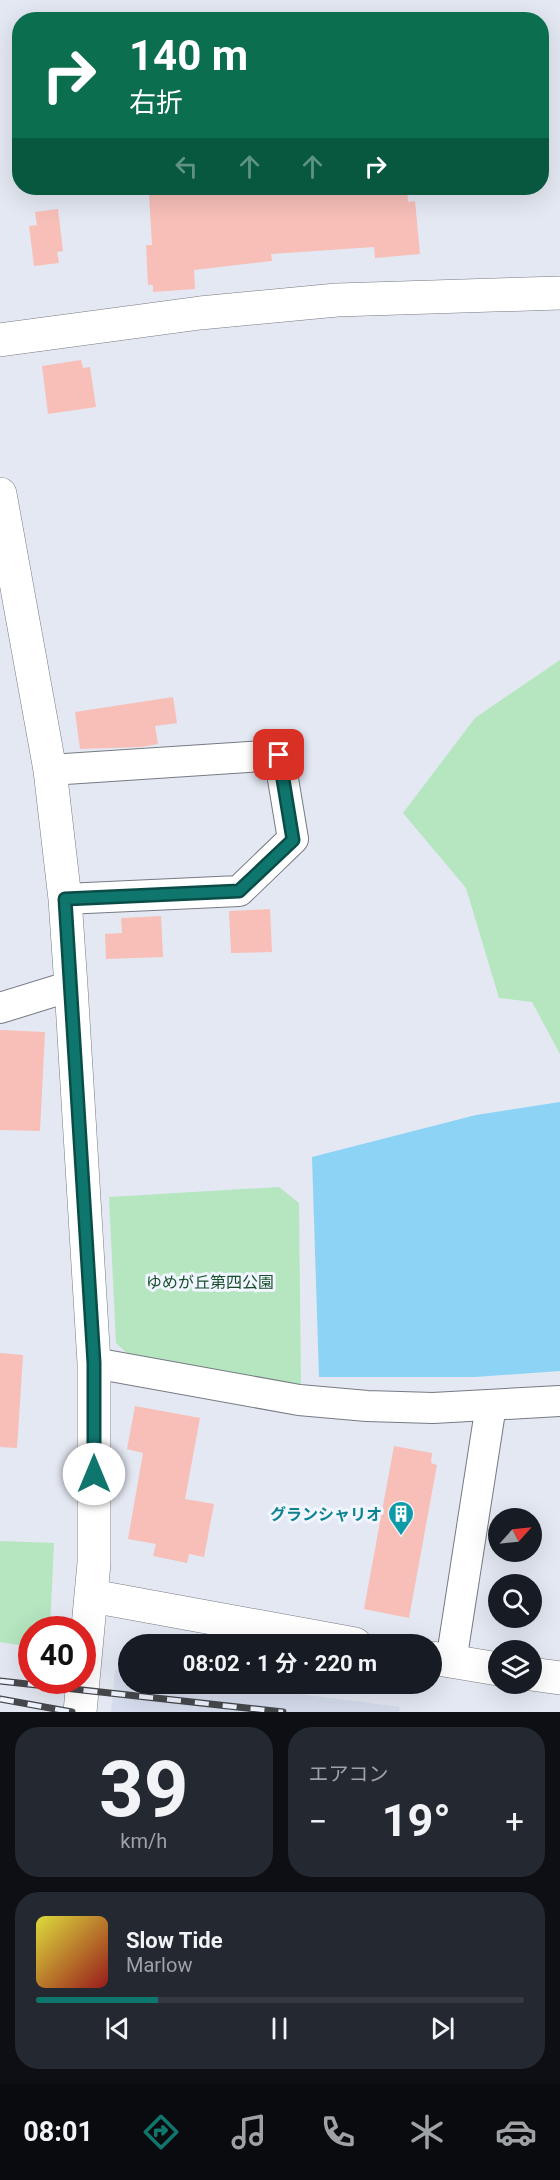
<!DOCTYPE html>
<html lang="ja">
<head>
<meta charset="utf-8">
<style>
	body { margin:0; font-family:Roboto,"Noto Sans JP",sans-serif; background:#242831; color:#f1f3f6; height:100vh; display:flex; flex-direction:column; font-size:22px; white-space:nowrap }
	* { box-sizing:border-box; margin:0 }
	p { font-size:20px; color:#9ea1a6 }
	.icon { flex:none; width:33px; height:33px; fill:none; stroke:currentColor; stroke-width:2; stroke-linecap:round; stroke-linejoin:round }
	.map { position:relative; height:1712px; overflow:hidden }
	.sheet { display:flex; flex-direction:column; gap:15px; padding:15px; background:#0d0f14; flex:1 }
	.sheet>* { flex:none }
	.hud { position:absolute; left:12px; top:12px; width:537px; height:183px; border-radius:24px; box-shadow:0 6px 24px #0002; background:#0b6e4f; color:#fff; overflow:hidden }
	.needle { width:39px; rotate:63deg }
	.buttons { position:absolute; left:488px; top:1508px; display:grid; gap:12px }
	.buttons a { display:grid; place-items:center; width:54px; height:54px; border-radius:50%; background:#171b24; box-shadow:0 6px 24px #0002; font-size:30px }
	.speed { position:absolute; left:18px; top:1616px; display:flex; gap:12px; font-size:30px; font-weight:700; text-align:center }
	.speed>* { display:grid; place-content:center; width:78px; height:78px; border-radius:50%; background:#171b24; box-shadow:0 6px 24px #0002; line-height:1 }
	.speed .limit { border:9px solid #d22; background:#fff; color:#111 }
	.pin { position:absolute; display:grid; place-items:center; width:51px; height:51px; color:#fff; margin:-26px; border-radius:12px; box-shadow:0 3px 9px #0006 }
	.me { position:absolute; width:66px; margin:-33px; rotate:0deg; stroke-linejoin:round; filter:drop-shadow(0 0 4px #0008) }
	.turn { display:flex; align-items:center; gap:21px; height:126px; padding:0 18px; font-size:27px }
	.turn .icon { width:78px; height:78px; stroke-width:2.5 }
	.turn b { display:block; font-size:42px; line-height:51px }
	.lanes { display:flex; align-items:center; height:57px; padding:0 18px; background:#0003; justify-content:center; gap:30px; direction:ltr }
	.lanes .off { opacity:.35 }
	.big { font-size:45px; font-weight:700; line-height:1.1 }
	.sheet .tile { flex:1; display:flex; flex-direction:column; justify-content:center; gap:9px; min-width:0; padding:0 21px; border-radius:24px; background:#242831 }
	.sheet .dial { align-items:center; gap:0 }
	.dial b { font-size:78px; line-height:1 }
	.song { display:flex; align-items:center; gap:18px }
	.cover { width:72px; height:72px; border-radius:9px; background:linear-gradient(135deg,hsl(60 70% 55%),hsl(0 70% 35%)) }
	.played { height:6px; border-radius:3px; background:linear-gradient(90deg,#0f766e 25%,#363941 25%) }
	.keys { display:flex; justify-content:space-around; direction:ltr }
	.heat { display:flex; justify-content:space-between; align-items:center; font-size:33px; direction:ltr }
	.sheet .tiles { flex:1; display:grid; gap:15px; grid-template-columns:1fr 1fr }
	.tile:last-child { grid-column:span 2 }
	.trip { position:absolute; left:118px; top:1634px; width:324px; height:60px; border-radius:30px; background:#171b24; box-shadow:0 6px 24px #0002; font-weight:700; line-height:60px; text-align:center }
	.menu { display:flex; height:96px; justify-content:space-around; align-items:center; background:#090b0e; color:#9ea1a6 }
	.menu .icon { width:42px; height:42px }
	.menu .on { color:#0f766e }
	.menu b { font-size:27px; color:#f1f3f6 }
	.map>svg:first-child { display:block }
	.built { fill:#d6ddee }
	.green { fill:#b5e6c0 }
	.water { fill:#8cd3f6 }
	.building { fill:#f7bfb8 }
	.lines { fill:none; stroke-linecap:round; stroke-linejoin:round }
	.minor-casing { stroke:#767a83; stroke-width:32 }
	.tertiary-casing { stroke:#767a83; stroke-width:34 }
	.minor { stroke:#fff; stroke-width:30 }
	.tertiary { stroke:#fff; stroke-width:33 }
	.rail-casing { stroke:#46484c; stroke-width:7 }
	.rail { stroke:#f1f5ff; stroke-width:4.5; stroke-dasharray:14; stroke-linecap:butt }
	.route-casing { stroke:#0a4d48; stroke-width:15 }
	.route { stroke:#0f766e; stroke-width:10 }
	.labels { text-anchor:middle; stroke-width:6; stroke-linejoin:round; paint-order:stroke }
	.park-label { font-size:16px; fill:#174e2a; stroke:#f1f5ff }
	.culture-label { font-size:16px; font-weight:bold; fill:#0d838f; stroke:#f1f5ff; text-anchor:end }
</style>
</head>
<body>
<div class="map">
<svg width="560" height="1712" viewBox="0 0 560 1712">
	<rect width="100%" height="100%" fill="#e4e8f2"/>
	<polygon class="built" points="115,1670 129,1672 129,1683 213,1683 400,1707 399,1712 111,1712"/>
	<g class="green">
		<polygon points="560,660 560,1054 532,1002 499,998 466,888 403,813 475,718"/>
		<polygon points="279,1187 299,1203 301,1387 133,1359 116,1343 109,1197"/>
		<polygon points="0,1541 54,1543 50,1629 32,1629 31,1647 0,1642"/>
	</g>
	<polygon class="water" points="560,1102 560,1371 475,1377 319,1377 312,1157 476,1115"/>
	<g class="building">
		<polygon points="157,188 407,188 408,202 415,201 420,254 375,258 374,247 271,254 272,261 194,270 195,289 153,292 153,285 148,285 146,245 152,245 149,194 158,193"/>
		<polygon points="58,209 63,251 57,252 59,263 34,266 29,226 37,225 35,212"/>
		<polygon points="81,360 83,368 90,367 96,407 48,414 42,366"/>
		<polygon points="173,697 177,723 155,726 158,744 141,747 80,749 75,712"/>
		<polygon points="270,909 272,952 231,953 229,911"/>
		<polygon points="161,916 163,957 106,959 105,934 122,933 121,918"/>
		<polygon points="0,1030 45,1032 40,1131 0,1130"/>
		<polygon points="0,1353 23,1355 17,1448 0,1447"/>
		<polygon points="135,1406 200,1418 185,1499 214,1504 204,1557 189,1554 187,1563 153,1556 156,1544 128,1539 143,1453 127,1449"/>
		<polygon points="394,1446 432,1453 431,1463 437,1465 409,1618 364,1609"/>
	</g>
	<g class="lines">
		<defs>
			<g id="minor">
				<polyline points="50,770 279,755 293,839 239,891 65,899"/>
				<polyline points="0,1008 71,986"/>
				<polyline points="94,1363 299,1400 367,1406 433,1408 560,1401"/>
				<polyline points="451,1662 491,1405"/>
			</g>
			<g id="tertiary">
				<polyline points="0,340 200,313 337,300 560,293"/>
				<polyline points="0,494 50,770 65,899 71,986 94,1363 94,1563 80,1712"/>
				<polyline points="92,1596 355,1644"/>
				<polyline points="432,1658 498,1669"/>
				<polyline points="531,1674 560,1678"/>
			</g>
		</defs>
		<use href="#minor" class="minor-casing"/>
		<use href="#tertiary" class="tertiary-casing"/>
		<use href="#minor" class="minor"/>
		<use href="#tertiary" class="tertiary"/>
		<defs>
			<g id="rail">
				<polyline points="0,1681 283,1712"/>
				<polyline points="0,1699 72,1712"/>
			</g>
		</defs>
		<use href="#rail" class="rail-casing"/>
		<use href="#rail" class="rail"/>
	</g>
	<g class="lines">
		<defs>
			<polyline id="route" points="94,1474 94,1363 65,899 239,891 293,840 279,755"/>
		</defs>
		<use href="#route" class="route-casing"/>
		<use href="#route" class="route"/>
	</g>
	<defs>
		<symbol id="building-pin" viewBox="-11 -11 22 30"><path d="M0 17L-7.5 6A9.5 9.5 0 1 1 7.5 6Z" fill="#0f9aa8" stroke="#f1f5ff"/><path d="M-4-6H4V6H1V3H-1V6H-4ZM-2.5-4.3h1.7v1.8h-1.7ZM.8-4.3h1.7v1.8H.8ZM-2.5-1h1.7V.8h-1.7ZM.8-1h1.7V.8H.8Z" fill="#fff"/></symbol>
	</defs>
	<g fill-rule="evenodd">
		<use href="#building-pin" x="386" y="1499" width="30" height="40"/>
	</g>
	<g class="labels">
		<g class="park-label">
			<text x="210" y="1288">ゆめが丘第四公園</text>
		</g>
		<g class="culture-label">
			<text x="382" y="1520">グランシャリオ</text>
		</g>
	</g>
</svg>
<div class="buttons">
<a><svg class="needle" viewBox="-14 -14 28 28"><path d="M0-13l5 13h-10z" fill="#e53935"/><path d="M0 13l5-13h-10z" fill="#9ea1a6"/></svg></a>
<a><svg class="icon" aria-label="search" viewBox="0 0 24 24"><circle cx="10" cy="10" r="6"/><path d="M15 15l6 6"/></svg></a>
<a><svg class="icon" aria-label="layers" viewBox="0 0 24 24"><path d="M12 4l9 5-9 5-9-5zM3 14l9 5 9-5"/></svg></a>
</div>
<div class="speed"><div class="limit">40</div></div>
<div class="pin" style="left:279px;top:755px;background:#d93025"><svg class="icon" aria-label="arrive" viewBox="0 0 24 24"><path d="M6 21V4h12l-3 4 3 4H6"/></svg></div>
<svg class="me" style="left:94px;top:1474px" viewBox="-20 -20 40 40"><circle r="19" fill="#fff"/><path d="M0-13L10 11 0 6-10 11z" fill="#0f766e"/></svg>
<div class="trip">08:02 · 1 分 · 220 m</div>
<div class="hud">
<div class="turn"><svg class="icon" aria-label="right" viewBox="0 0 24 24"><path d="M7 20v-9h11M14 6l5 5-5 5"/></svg><div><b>140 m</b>右折</div></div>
<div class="lanes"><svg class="icon off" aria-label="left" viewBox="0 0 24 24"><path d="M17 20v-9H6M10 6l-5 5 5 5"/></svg><svg class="icon off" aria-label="ahead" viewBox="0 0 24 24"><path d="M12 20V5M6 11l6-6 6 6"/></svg><svg class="icon off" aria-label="ahead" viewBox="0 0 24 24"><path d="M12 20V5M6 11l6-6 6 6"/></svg><svg class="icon" aria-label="right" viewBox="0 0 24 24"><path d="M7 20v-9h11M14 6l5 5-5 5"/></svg></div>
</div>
</div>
<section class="sheet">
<div class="tiles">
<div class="tile dial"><b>39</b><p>km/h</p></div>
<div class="tile"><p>エアコン</p>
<div class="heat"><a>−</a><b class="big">19°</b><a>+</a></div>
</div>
<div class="tile">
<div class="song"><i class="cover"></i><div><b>Slow Tide</b><p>Marlow</p></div></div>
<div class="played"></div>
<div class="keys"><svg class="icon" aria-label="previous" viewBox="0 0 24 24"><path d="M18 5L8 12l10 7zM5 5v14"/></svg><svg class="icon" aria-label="pause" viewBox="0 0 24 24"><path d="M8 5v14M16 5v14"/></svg><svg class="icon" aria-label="next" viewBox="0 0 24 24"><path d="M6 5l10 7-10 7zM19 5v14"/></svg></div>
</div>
</div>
</section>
<nav class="menu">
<b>08:01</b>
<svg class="icon on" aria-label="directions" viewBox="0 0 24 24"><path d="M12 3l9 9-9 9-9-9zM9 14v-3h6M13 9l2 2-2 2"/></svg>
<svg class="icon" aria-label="music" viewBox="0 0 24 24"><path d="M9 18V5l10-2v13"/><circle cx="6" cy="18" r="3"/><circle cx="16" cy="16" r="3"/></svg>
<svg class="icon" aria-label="phone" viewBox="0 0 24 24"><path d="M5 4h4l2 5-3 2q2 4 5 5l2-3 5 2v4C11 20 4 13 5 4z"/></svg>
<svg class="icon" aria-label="climate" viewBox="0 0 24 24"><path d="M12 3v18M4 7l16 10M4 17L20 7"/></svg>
<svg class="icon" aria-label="car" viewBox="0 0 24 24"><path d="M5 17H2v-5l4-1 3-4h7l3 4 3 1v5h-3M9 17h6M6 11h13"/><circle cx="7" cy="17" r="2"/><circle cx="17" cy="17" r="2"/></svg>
</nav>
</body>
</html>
